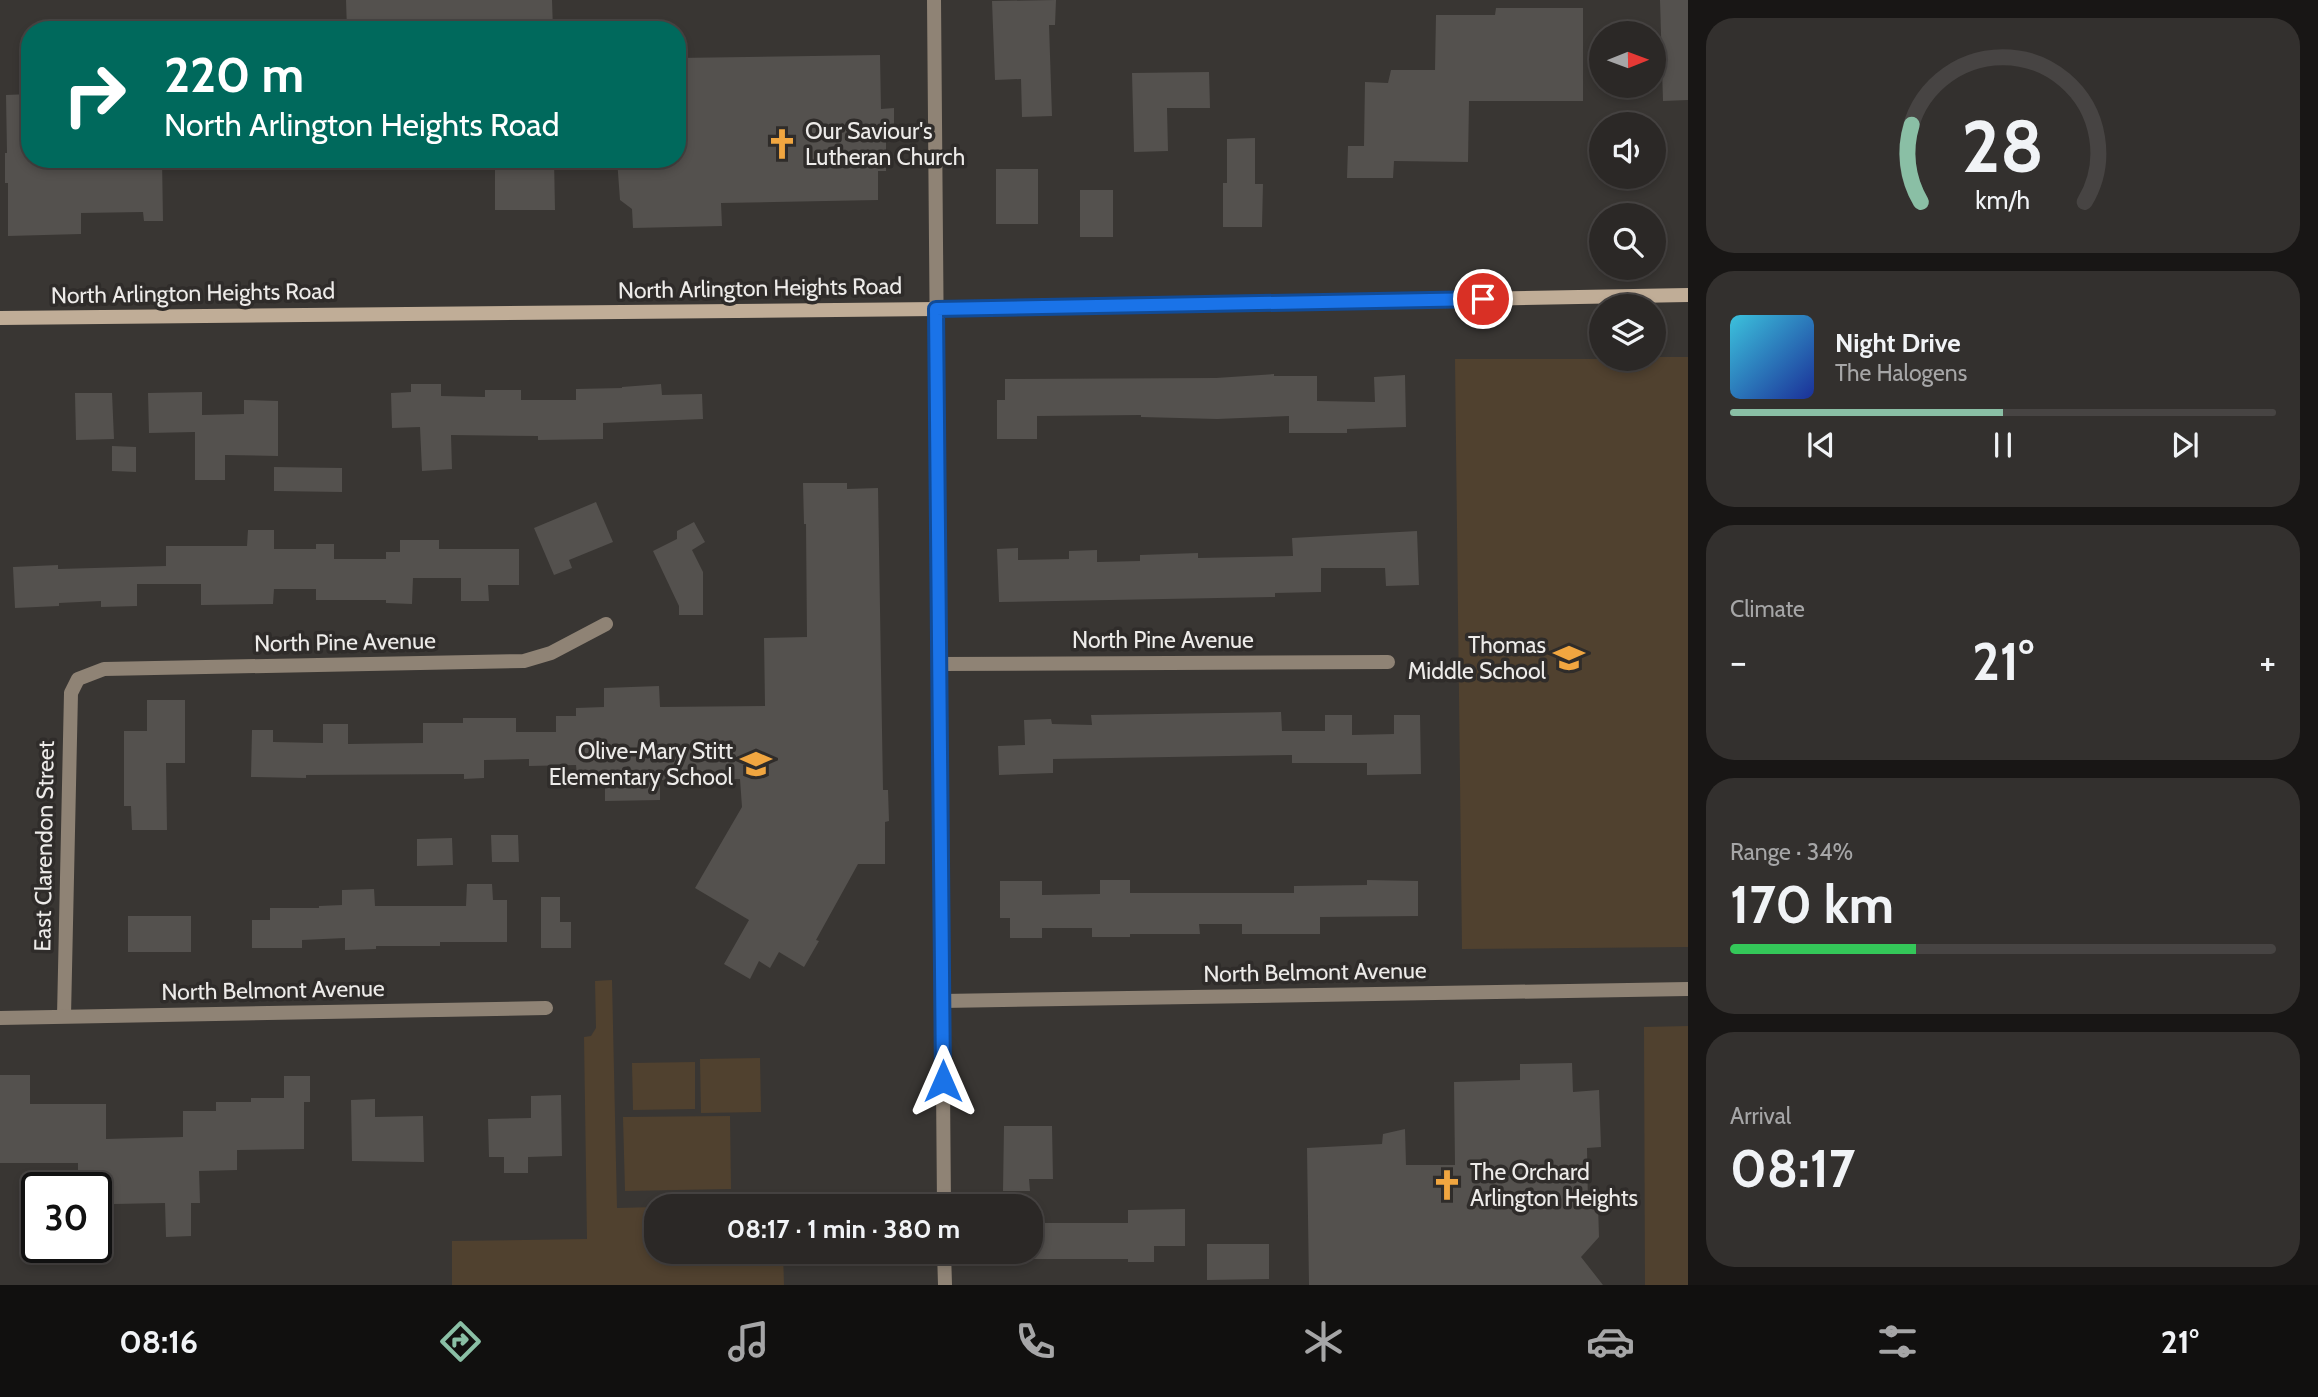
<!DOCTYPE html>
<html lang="en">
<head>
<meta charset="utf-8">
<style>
	body { margin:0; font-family:Cabin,sans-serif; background:#33302e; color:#f1f3f6; height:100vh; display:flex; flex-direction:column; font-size:26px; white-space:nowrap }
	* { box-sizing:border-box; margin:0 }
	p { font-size:23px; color:#a6a6a7 }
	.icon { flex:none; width:38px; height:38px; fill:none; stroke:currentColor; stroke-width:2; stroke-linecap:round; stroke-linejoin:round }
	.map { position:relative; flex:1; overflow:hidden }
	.side { display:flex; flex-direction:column; gap:18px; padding:18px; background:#181615; width:630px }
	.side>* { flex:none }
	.banner { position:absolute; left:21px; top:21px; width:665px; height:147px; border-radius:28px; box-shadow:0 4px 10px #0003,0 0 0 2px #474443; background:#00695c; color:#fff; overflow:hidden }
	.needle { width:46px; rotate:89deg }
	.tools { position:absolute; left:1589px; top:21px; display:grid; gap:14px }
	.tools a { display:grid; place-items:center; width:77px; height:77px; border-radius:50%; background:#2b2826; box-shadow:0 4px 10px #0003,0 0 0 2px #474443; font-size:35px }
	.speed { position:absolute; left:21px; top:1172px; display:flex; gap:14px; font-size:35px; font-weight:700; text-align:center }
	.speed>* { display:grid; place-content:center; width:91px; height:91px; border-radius:50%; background:#2b2826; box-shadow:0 4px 10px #0003,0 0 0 2px #474443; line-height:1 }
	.speed .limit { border:4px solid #111; border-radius:10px; background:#fff; color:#111 }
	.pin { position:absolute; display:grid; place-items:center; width:60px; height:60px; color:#fff; margin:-30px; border:4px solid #fff; border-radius:50%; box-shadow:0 2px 7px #0007 }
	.me { position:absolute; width:77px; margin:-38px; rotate:0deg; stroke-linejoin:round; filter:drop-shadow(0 0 5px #0008) }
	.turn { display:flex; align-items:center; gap:24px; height:147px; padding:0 28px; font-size:32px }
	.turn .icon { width:91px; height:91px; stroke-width:2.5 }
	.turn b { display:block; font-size:49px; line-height:60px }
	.big { font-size:52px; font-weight:800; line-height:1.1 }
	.side .widget { flex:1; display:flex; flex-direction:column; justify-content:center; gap:10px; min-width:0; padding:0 24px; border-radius:28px; background:#33302e }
	.side .dial { align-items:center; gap:0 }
	.dial svg { height:182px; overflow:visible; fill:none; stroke:#474443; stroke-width:7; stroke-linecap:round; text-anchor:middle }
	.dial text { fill:#f1f3f6; stroke:none }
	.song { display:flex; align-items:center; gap:21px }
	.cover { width:84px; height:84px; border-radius:10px; background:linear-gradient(135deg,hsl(190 70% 55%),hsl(230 70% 35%)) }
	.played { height:7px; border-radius:4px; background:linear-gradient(90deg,#8abfa5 50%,#474443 50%) }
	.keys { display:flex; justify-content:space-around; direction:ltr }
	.heat { display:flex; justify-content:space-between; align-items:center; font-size:38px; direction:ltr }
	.charge { height:10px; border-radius:5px; background:linear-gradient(90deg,#34c759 34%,#474443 0) }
	.trip { position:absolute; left:644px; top:1194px; width:399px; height:70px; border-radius:28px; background:#2b2826; box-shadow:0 4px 10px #0003,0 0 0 2px #474443; font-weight:800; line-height:70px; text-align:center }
	.tab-bar { display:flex; height:112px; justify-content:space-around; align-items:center; background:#11100f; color:#a6a6a7 }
	.tab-bar .icon { width:49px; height:49px }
	.tab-bar .selected { color:#8abfa5 }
	.tab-bar b { font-size:32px; color:#f1f3f6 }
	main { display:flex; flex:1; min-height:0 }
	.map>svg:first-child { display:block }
	.green { fill:#50412f }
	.building { fill:#54514e }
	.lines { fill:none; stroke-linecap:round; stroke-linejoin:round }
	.street { stroke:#8f8375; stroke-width:14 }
	.secondary { stroke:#c0ad97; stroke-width:14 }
	.route-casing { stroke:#114b97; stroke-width:18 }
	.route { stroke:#1a73e8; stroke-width:12 }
	.labels { text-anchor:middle; stroke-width:7; stroke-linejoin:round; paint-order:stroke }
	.poi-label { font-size:23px; fill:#edebe9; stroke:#2f2c2a; text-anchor:start }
	.street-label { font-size:23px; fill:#edebe9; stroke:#2f2c2a }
</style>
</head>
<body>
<main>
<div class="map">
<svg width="1688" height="1285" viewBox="0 0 1688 1285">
	<rect width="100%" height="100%" fill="#393633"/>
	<g class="green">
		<polygon points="1654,357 1688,357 1688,947 1462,949 1455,359 1654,359"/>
		<polygon points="612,980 617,1208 656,1207 656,1251 783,1251 784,1285 452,1285 452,1241 587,1239 584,1037 591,1036 596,1028 595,981"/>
		<polygon points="1688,1026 1688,1285 1645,1285 1644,1027"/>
		<polygon points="760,1058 761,1112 701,1113 700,1059"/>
		<polygon points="695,1062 695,1109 633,1110 632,1063"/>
		<polygon points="730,1116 731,1189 625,1191 623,1117"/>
	</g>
	<g class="building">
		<polygon points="346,0 552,0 553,30 347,30"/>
		<polygon points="1056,0 1055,25 1049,25 1052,116 1022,117 1021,79 995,80 992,1"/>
		<polygon points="1660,0 1688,0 1688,100 1663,101"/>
		<polygon points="1496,8 1583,8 1583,101 1469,101 1468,162 1394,161 1393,178 1347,178 1348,146 1364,146 1365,82 1388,83 1391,70 1435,70 1436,15 1495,15"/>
		<polygon points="880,55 881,109 894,108 894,129 886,129 886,171 878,171 878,200 721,203 722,226 633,228 632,209 620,200 617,159 677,159 677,58"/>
		<polygon points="1209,72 1210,108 1167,108 1168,151 1134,152 1132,73"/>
		<polygon points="30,94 30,159 162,159 163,221 144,221 143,212 81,213 81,234 8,236 8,183 5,183 5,153 7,153 6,95"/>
		<polygon points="1255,138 1255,184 1263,184 1262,227 1223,227 1223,183 1227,183 1227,139"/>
		<polygon points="495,159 554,159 555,210 495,210"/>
		<rect x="996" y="169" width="42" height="55"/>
		<rect x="1080" y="190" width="33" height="47"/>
		<polygon points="1274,374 1274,376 1317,376 1317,401 1375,402 1374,377 1405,375 1406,427 1347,429 1347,433 1289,433 1289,416 1217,419 1141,417 1141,415 1037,416 1037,439 997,439 997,400 1005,400 1005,379 1216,378"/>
		<polygon points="411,384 441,384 441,396 485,397 485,390 521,390 521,400 576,400 576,389 622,388 622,387 661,384 662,395 702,394 703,419 603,423 603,439 538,440 538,436 451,435 452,469 422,471 420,427 392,428 391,393 411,392"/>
		<polygon points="202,392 202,415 244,414 244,400 278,401 278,456 225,455 225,480 195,480 195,432 149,433 148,393"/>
		<polygon points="75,393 112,393 114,439 76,440"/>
		<polygon points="112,446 136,447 136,472 112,471"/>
		<polygon points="274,467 342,468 342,492 274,491"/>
		<polygon points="803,483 847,483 847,489 878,488 883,790 888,790 889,821 885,822 885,864 858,864 816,940 819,941 804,967 779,952 770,968 759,961 750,979 724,964 749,920 695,888 742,807 740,779 660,780 660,800 605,801 605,776 577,777 576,765 529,766 529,759 484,760 484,778 464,779 464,774 306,775 306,778 251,777 252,730 273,730 273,742 323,743 323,724 348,724 348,744 423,743 423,723 463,723 463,718 516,718 516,732 556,732 556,716 576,716 576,708 604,707 604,688 659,686 660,707 765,706 764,638 807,637 806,524 804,524"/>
		<polygon points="596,502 613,542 569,560 572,568 554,575 534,528"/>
		<polygon points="694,522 705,542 692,550 703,572 703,615 679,615 679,606 653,551 677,539 677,531"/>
		<polygon points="248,530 274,530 274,549 316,549 316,544 334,544 334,559 386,559 386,552 400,552 400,540 439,540 439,549 519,549 519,585 488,585 489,601 461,601 461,578 413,578 412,604 386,603 386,600 316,600 316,589 274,589 273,604 201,605 201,584 137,584 137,606 101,607 101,601 59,603 59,606 15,608 13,567 58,565 58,569 166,566 166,546 247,546"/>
		<polygon points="1417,531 1419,585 1386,586 1385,568 1321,568 1321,592 1275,593 1275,597 999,602 997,549 1018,548 1018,560 1069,559 1069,551 1097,550 1097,562 1140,561 1140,555 1198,553 1198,558 1293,556 1292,538"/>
		<polygon points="147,700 185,700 185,763 166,763 167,830 132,830 131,806 124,806 124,731 147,731"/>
		<polygon points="1281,712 1282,731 1325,731 1325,715 1352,715 1352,735 1394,734 1394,715 1420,715 1421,774 1367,775 1367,763 1292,763 1292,755 1053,759 1053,773 999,775 998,746 1025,745 1024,720 1051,719 1052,724 1092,725 1091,715"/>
		<polygon points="491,835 518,835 519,862 492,862"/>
		<polygon points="452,838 453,865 417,866 417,839"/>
		<polygon points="1100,880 1130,880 1130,893 1294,893 1294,886 1367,885 1367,880 1418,881 1418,916 1320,917 1320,934 1242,934 1242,924 1199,924 1200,934 1130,934 1130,937 1092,937 1092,928 1042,928 1042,938 1010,938 1010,918 1000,918 1000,881 1042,881 1042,895 1100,894"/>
		<polygon points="467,884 492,884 493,900 507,900 507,942 440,942 440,946 376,946 376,949 345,950 345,938 302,940 302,948 252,948 252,920 270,920 270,908 319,908 319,906 342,905 342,890 374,889 375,906 466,906"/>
		<polygon points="541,897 560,897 560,922 571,922 571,948 541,948"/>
		<rect x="128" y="916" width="63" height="36"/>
		<polygon points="1572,1063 1573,1092 1599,1090 1601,1147 1587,1148 1588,1205 1598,1205 1599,1237 1581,1257 1603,1285 1309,1285 1307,1148 1382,1144 1383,1134 1405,1129 1406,1165 1455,1165 1454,1082 1520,1080 1520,1064"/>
		<polygon points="0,1075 30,1075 30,1104 106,1104 106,1139 183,1137 183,1111 216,1111 216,1102 251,1102 251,1098 284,1098 284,1076 310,1076 310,1102 304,1102 304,1149 237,1150 237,1170 199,1171 200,1203 191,1203 191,1236 166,1237 165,1203 114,1204 114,1221 96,1221 96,1188 78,1188 78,1163 0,1163"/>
		<polygon points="561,1095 562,1156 528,1157 528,1173 504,1173 504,1157 489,1157 488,1119 531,1118 531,1096"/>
		<polygon points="375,1099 375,1117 423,1116 424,1162 352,1161 351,1100"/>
		<polygon points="1004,1126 1052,1126 1053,1179 1029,1179 1030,1191 1003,1191"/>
		<polygon points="1185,1209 1185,1246 1154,1246 1154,1262 1128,1262 1128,1259 1031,1259 1031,1223 1128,1223 1128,1210"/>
		<polygon points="1207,1244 1269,1244 1269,1279 1207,1280"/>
	</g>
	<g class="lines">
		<g class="street">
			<polyline points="934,0 944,1206"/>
			<polyline points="940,664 1388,662"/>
			<polyline points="942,1001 1688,989"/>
			<polyline points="64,1016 71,693 78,679 104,669 524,661 551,653 606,624"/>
			<polyline points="0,1018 546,1008"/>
			<polyline points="944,1251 945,1285"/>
		</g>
		<polyline class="secondary" points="0,318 937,309 1688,295"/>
	</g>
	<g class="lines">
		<defs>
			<polyline id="route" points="943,1081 936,309 1483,299"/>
		</defs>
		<use href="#route" class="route-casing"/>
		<use href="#route" class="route"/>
	</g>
	<defs>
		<symbol id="church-bare" viewBox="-9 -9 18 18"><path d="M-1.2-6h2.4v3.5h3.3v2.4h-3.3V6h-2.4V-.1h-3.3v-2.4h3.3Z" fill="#f1a640" stroke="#2f2c2a" stroke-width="2.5" paint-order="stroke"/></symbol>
		<symbol id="school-bare" viewBox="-9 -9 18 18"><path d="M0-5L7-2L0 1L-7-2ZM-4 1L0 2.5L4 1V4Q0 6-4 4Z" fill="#f1a640" stroke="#2f2c2a" stroke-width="2.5" paint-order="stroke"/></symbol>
	</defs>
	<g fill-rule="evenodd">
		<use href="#church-bare" x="760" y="122" width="44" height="44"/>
		<use href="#school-bare" x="1547" y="636" width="44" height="44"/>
		<use href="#school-bare" x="734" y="742" width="44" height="44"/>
		<use href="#church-bare" x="1425" y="1163" width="44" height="44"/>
	</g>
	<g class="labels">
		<g class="poi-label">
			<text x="805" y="139">Our Saviour's<tspan x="805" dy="26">Lutheran Church</tspan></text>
			<text x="1546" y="653" text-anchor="end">Thomas<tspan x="1546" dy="26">Middle School</tspan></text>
			<text x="733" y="759" text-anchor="end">Olive-Mary Stitt<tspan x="733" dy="26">Elementary School</tspan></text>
			<text x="1470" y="1180">The Orchard<tspan x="1470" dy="26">Arlington Heights</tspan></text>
		</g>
		<g class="street-label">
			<text transform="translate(760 288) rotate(-1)" y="8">North Arlington Heights Road</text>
			<text transform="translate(193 293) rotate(-1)" y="8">North Arlington Heights Road</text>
			<text x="1163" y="648">North Pine Avenue</text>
			<text transform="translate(345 642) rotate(-1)" y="8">North Pine Avenue</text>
			<text transform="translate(44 846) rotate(-89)" y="8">East Clarendon Street</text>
			<text transform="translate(1315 972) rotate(-1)" y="8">North Belmont Avenue</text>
			<text transform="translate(273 990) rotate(-1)" y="8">North Belmont Avenue</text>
		</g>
	</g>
</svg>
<div class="tools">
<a><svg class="needle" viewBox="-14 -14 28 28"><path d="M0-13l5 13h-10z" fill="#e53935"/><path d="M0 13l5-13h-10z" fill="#a6a6a7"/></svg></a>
<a><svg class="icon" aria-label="sound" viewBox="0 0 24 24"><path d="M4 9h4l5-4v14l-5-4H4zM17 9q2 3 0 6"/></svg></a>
<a><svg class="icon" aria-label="search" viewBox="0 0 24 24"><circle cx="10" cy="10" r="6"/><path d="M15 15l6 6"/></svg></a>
<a><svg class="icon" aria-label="layers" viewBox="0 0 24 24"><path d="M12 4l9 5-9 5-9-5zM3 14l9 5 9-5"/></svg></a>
</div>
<div class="speed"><div class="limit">30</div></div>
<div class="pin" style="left:1483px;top:299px;background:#d93025"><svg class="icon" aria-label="arrive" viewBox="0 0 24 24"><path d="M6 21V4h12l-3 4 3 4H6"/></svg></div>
<svg class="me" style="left:943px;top:1081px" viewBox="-20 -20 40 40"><path d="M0-17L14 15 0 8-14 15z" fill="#1a73e8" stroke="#fff" stroke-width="4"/></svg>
<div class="trip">08:17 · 1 min · 380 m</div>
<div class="banner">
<div class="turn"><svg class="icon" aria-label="right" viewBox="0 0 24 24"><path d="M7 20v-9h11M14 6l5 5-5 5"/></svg><div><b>220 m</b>North Arlington Heights Road</div></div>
</div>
</div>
<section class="side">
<div class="widget dial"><svg viewBox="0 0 100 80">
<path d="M14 69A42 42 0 1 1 86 69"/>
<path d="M14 69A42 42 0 0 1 10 35" stroke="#8abfa5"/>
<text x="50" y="56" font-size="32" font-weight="700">28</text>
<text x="50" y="72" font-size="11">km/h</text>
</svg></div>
<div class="widget">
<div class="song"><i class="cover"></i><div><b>Night Drive</b><p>The Halogens</p></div></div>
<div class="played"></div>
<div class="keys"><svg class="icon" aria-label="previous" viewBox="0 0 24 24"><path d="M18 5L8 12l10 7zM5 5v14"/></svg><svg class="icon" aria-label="pause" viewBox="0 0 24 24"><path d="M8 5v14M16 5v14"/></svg><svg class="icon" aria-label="next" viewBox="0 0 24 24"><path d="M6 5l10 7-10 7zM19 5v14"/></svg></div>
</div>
<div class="widget"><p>Climate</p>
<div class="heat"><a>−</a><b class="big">21°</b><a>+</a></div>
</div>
<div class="widget"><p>Range · 34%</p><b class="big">170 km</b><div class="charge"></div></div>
<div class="widget"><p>Arrival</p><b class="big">08:17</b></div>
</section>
</main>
<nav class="tab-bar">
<b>08:16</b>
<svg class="icon selected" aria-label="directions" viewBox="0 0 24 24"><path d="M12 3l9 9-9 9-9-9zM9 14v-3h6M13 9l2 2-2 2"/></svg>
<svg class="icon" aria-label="music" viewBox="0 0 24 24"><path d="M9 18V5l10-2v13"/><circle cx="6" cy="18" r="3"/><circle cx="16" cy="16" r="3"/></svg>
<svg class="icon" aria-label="phone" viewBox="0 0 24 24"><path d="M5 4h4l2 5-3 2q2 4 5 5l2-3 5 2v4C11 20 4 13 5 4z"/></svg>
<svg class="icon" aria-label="climate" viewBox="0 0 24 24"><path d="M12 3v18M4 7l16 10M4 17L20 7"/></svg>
<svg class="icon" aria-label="car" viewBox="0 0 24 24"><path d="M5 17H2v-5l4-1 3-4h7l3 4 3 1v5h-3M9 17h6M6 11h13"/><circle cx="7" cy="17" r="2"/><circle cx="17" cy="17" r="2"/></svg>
<svg class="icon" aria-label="filters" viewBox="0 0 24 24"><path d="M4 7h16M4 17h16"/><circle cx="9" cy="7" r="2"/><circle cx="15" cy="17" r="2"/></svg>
<b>21°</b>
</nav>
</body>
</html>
